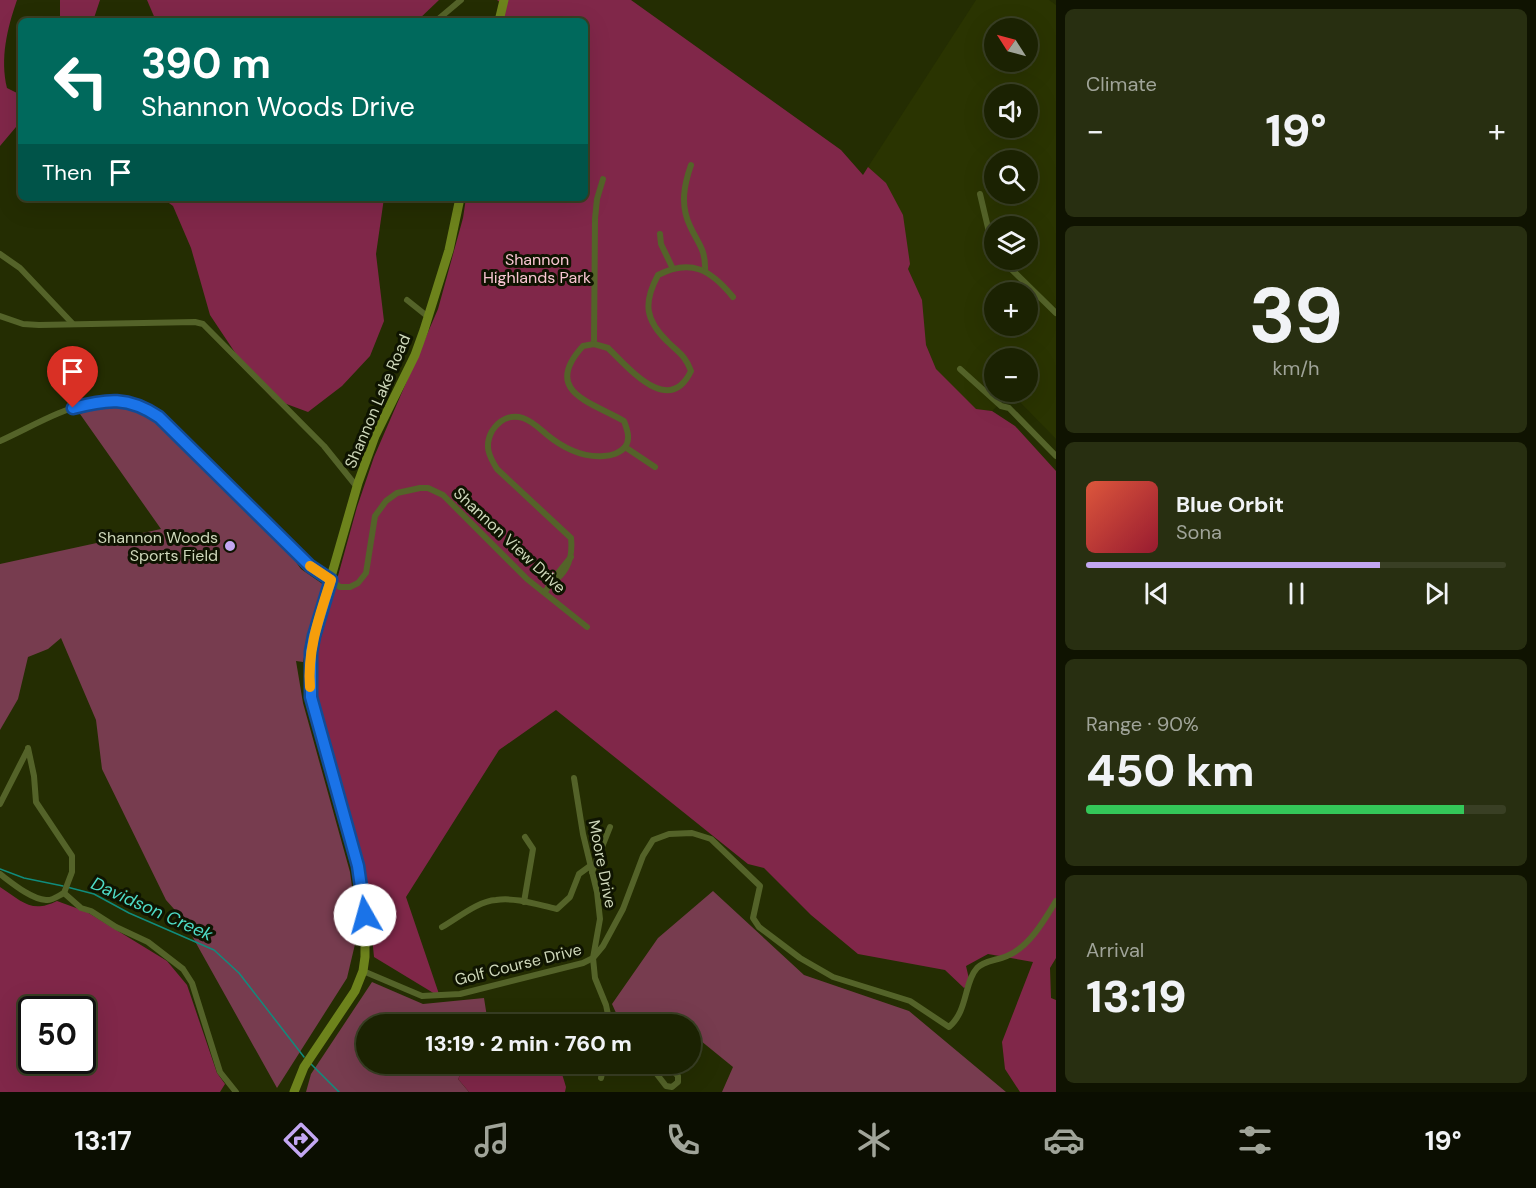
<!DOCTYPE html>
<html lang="en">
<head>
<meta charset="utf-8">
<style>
	body { margin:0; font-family:"DM Sans",sans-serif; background:#282f11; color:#f1f3f6; height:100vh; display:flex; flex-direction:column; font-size:22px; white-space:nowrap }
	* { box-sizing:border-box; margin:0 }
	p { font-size:20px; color:#a0a499 }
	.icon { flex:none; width:33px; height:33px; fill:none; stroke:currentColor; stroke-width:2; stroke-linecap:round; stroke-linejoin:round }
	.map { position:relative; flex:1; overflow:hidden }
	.sheet { display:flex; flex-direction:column; gap:9px; padding:9px; background:#0f1301; width:480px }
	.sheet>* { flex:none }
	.hud { position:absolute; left:18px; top:18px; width:570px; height:183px; border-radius:9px; box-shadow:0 6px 24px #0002,0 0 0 2px #393f24; background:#00695c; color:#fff; overflow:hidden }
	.needle { width:39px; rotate:306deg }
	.fabs { position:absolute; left:984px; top:18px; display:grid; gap:12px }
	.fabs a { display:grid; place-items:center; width:54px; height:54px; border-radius:50%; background:#1b2202; box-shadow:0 6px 24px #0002,0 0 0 2px #393f24; font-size:30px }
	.speed { position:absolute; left:18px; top:996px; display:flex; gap:12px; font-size:30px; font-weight:700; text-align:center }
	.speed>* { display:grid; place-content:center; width:78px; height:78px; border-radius:50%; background:#1b2202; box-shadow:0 6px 24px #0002,0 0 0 2px #393f24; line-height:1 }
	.speed .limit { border:3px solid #111; border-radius:9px; background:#fff; color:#111 }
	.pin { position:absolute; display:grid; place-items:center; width:51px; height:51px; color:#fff; margin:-62px -26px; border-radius:50% 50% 50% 0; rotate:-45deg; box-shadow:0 0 6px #0007 }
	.pin .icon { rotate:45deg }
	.me { position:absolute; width:66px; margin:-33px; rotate:353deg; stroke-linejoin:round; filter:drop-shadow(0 0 4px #0008) }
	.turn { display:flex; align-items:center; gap:21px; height:126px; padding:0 24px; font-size:27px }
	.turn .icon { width:78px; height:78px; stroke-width:2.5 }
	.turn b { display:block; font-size:42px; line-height:51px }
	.then { display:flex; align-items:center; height:57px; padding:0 24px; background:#0003; gap:12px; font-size:22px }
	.big { font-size:45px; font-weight:800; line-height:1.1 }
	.sheet .tile { flex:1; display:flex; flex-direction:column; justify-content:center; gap:9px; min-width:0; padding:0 21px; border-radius:9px; background:#282f11 }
	.sheet .dial { align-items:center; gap:0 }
	.dial b { font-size:78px; line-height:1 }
	.song { display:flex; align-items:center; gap:18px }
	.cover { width:72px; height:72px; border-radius:9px; background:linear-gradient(135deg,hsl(10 70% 55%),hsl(350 70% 35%)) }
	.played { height:6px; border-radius:3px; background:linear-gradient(90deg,#c3a7f2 70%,#393f24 70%) }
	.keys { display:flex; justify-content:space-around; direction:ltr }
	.heat { display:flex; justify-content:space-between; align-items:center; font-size:33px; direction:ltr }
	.charge { height:9px; border-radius:4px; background:linear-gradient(90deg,#34c759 90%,#393f24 0) }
	.trip { position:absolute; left:356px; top:1014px; width:345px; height:60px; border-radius:30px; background:#1b2202; box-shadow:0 6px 24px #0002,0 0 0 2px #393f24; font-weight:800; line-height:60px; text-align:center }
	.tabs { display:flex; height:96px; justify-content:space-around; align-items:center; background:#0b0e01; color:#a0a499 }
	.tabs .icon { width:42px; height:42px }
	.tabs .selected { color:#c3a7f2 }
	.tabs b { font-size:27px; color:#f1f3f6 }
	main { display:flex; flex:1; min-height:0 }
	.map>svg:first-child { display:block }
	.built { fill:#2a3401; fill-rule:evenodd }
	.green { fill:#773c4f }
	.forest { fill:#802749; fill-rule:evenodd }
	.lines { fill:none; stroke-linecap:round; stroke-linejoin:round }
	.stream { stroke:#108c7d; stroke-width:1.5 }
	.minor { stroke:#546329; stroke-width:6 }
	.secondary { stroke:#6d831c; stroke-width:9 }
	.route-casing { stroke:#114b97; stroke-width:15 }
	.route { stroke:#1a73e8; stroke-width:10 }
	.slow { stroke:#f59e0b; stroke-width:10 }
	.poi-dot { fill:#c3a7f2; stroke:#0f1401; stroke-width:2 }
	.labels { text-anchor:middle; stroke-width:6; stroke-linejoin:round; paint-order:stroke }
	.park-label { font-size:16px; fill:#fac6d3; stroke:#0f1401 }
	.street-label { font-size:16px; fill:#ced7ba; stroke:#0f1401 }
	.poi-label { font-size:16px; fill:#ced7ba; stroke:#0f1401; text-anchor:end }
	.water-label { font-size:18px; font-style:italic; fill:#4edcc7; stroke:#0f1401 }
</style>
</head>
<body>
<main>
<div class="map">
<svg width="1056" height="1092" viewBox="0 0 1056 1092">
	<rect width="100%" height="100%" fill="#242d02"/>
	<path class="built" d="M 976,0 L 1049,0 L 1056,5 L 1056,439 L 1011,393 L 992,411 L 955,407 L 911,375 L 868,167 ZM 994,28 L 1028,28 L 1028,62 L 994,62 ZM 994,94 L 1028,94 L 1028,128 L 994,128 ZM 994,160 L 1028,160 L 1028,194 L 994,194 ZM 994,226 L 1028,226 L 1028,260 L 994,260 ZM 994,292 L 1028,292 L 1028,326 L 994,326 ZM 994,358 L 1028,358 L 1028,392 L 994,392 Z"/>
	<g class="green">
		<polygon points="116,406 137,411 159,423 288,551 301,569 324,585 310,627 303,662 296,661 303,703 350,872 354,901 356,940 347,978 277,1088 182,918 166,900 102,769 96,720 61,638 48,649 28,657 18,699 0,730 0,564 161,529 80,414 96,408"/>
		<polygon points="713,891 804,975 909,1011 1006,1092 722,1092 733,1067 690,1032 690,1024 621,1024 612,1004 658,938"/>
		<polygon points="372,982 423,1004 484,998 487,1017 536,1016 541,1024 366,1024 366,1064 467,1064 458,1079 469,1092 306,1092 311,1074"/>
	</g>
	<g class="forest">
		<path d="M 0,0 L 17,0 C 7,29 0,58 7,88 L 21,95 L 21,129 L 16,127 L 0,146 Z"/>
		<polygon points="60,0 100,0 93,21 60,21"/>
		<polygon points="147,0 439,0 417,21 156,21"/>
		<polygon points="497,0 631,0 841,150 863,175 868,167 886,183 903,215 910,264 908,269 922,300 926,345 936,369 976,409 992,411 1015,426 1056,471 1056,958 1050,968 1051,998 1056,1000 1056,1092 1020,1092 1005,1069 1002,1042 1033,962 988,954 966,966 970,983 964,988 945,970 858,954 811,915 764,868 748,864 556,710 499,750 406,897 440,997 374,957 366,875 318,702 315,667 317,652 357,507 374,457 438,309 463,218 466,198 585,198 585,21 500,21 502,4"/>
		<polygon points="162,198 384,198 376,254 384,321 370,356 342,386 308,412 273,399 246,369 210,315 191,248 173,206"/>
		<path d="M 0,887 C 22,901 31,914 57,901 L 87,912 L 167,961 L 187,985 L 217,1073 L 225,1084 L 220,1092 L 0,1092 ZM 32,1010 L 82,1010 L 82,1060 L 32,1060 Z"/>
		<polygon points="467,1064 559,1064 566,1087 565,1092 469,1092 458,1079"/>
	</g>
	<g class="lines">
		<g class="stream">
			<polyline points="0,869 24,878 63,886"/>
			<polyline points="67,887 94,894 129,913 214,950 239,973 304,1057"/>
			<polyline points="310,1063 339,1092"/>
		</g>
		<g class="minor">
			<polyline points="436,21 461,0"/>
			<path d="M 691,165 C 684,185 680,205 690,226 C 698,244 706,249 705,271"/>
			<polyline points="980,194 994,253"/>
			<polyline points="660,234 661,244 673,269"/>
			<polyline points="0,254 20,268 72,323"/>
			<polyline points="1002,260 1056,313"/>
			<polyline points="407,300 427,316"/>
			<polyline points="0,316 23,324 39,325 195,322 203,324 324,446 357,487"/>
			<polyline points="594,344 595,219 597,199 603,179"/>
			<polyline points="960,369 1001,406 1009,408 1056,456"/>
			<path d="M 0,441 C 53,417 103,380 159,417 L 311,566 L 340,587 L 350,587 L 358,583 L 366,573 L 375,516 L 386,501 L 397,493 L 420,488 L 428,488 L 443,495 L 527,579 L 587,627"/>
			<polyline points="625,447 655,467"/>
			<path d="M 551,583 C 568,573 573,558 571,538 L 497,469 C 489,456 484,446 492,431 C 499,420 510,414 523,418 C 532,421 539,428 546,434 C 563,448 582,458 604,456 C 611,456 620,453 625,447 C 631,439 627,429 624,421 C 592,402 541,392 583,346 L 594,344 L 608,348 C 630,369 669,417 691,371 C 685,355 679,353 668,342 C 645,320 643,303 658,275 C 691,258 711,270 733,297"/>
			<polyline points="545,592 554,578 571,557"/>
			<polyline points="28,748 34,776 36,802 72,856 72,872 64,893"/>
			<polyline points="574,778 583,834 597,892 600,919 593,958 595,978 606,1005 610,1024"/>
			<polyline points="0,804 28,749"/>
			<polyline points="592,872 610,827"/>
			<path d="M 0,874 C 12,883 31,899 46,900 C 52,901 58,896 64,893 L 81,908 L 91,911 L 116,927 L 148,942 L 183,969 L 192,983 L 220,1072 L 236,1092"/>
			<polyline points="524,902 533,849 525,837"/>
			<path d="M 442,927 C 458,918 478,901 496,900 C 516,897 538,905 557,909 L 570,897 L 579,874 L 590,866"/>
			<path d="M 363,971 L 422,996 L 460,994 L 583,963 L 593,958 L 603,946 L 623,909 L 643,856 L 653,840 L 669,834 L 692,833 L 711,839 L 760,886 L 753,918 L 759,927 L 800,958 L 833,977 L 910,1001 L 949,1027 C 968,1011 964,982 977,968 C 983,961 998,960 1007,956 C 1029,947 1044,921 1056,901"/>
			<polyline points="649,1064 666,1086 672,1087 678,1082 678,1076 672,1070 651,1065"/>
			<polyline points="601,1078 604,1064"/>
		</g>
		<g class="secondary">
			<polyline points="499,21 504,0"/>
			<polyline points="294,1092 304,1067 355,991 363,971 365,957 365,915 358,866 311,697 310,666 314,636 358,483 375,436 415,355 424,330 449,250 460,198"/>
		</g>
	</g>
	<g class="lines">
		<defs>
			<path id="route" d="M 73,408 C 107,399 128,396 159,417 L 310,566 L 331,580 L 314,636 L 311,652 L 311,697 L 358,866 L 365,915"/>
		</defs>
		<use href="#route" class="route-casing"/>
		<use href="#route" class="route"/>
		<path class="slow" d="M 310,687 C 307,649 320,615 331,580 L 310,566"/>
	</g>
	<circle class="poi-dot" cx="230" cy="546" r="6"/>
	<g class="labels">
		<g class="park-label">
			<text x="537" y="265">Shannon<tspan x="537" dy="18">Highlands Park</tspan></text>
		</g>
		<g class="street-label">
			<text transform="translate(377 401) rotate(-67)" y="6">Shannon Lake Road</text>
			<text transform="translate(510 540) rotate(43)" y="6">Shannon View Drive</text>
			<text transform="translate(603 864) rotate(79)" y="6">Moore Drive</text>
			<text transform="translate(518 964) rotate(-14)" y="6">Golf Course Drive</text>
		</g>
		<g class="poi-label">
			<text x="218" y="543">Shannon Woods<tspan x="218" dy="18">Sports Field</tspan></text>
		</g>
		<g class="water-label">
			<text transform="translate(152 909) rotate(24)" y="6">Davidson Creek</text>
		</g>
	</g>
</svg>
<div class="fabs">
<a><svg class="needle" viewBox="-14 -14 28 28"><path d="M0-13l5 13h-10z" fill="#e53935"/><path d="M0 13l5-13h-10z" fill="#a0a499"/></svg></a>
<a><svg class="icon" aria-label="sound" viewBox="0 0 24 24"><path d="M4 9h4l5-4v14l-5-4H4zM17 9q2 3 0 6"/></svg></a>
<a><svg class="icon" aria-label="search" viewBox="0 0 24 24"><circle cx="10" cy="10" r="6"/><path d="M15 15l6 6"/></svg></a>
<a><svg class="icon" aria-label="layers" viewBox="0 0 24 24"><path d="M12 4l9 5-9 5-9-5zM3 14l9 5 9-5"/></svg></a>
<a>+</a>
<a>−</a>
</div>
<div class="speed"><div class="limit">50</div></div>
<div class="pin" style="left:73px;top:408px;background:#d93025"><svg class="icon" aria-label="arrive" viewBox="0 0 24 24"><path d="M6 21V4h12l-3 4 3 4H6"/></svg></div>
<svg class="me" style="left:365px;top:915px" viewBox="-20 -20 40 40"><circle r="19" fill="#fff"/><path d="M0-13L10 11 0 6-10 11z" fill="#1a73e8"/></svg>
<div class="trip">13:19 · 2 min · 760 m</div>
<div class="hud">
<div class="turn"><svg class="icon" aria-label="left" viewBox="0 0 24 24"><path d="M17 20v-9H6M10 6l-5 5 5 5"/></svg><div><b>390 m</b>Shannon Woods Drive</div></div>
<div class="then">Then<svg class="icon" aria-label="arrive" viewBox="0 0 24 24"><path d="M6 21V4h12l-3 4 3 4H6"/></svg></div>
</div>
</div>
<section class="sheet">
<div class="tile"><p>Climate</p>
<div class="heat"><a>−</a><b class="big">19°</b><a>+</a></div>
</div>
<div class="tile dial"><b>39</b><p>km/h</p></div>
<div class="tile">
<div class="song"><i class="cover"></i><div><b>Blue Orbit</b><p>Sona</p></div></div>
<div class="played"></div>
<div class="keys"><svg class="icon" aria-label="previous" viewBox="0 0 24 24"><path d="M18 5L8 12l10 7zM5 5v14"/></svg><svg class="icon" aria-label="pause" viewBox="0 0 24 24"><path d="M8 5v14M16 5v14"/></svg><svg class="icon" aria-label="next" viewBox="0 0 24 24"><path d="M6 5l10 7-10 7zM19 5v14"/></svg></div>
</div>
<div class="tile"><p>Range · 90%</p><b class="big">450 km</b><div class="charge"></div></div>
<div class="tile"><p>Arrival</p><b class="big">13:19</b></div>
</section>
</main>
<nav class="tabs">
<b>13:17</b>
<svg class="icon selected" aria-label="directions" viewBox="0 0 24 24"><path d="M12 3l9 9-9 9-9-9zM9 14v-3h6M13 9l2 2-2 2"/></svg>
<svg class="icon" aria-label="music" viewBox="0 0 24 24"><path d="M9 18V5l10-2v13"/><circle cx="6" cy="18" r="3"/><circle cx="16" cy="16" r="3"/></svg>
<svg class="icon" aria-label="phone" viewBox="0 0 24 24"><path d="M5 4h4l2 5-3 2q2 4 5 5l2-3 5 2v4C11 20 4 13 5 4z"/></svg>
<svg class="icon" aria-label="climate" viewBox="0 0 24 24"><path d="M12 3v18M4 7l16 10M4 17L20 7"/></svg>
<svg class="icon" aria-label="car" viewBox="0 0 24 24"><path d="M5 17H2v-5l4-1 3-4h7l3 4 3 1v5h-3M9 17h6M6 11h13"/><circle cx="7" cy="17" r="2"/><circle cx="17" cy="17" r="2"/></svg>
<svg class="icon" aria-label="filters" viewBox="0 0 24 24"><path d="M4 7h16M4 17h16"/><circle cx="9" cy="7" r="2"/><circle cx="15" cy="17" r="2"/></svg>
<b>19°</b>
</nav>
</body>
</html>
